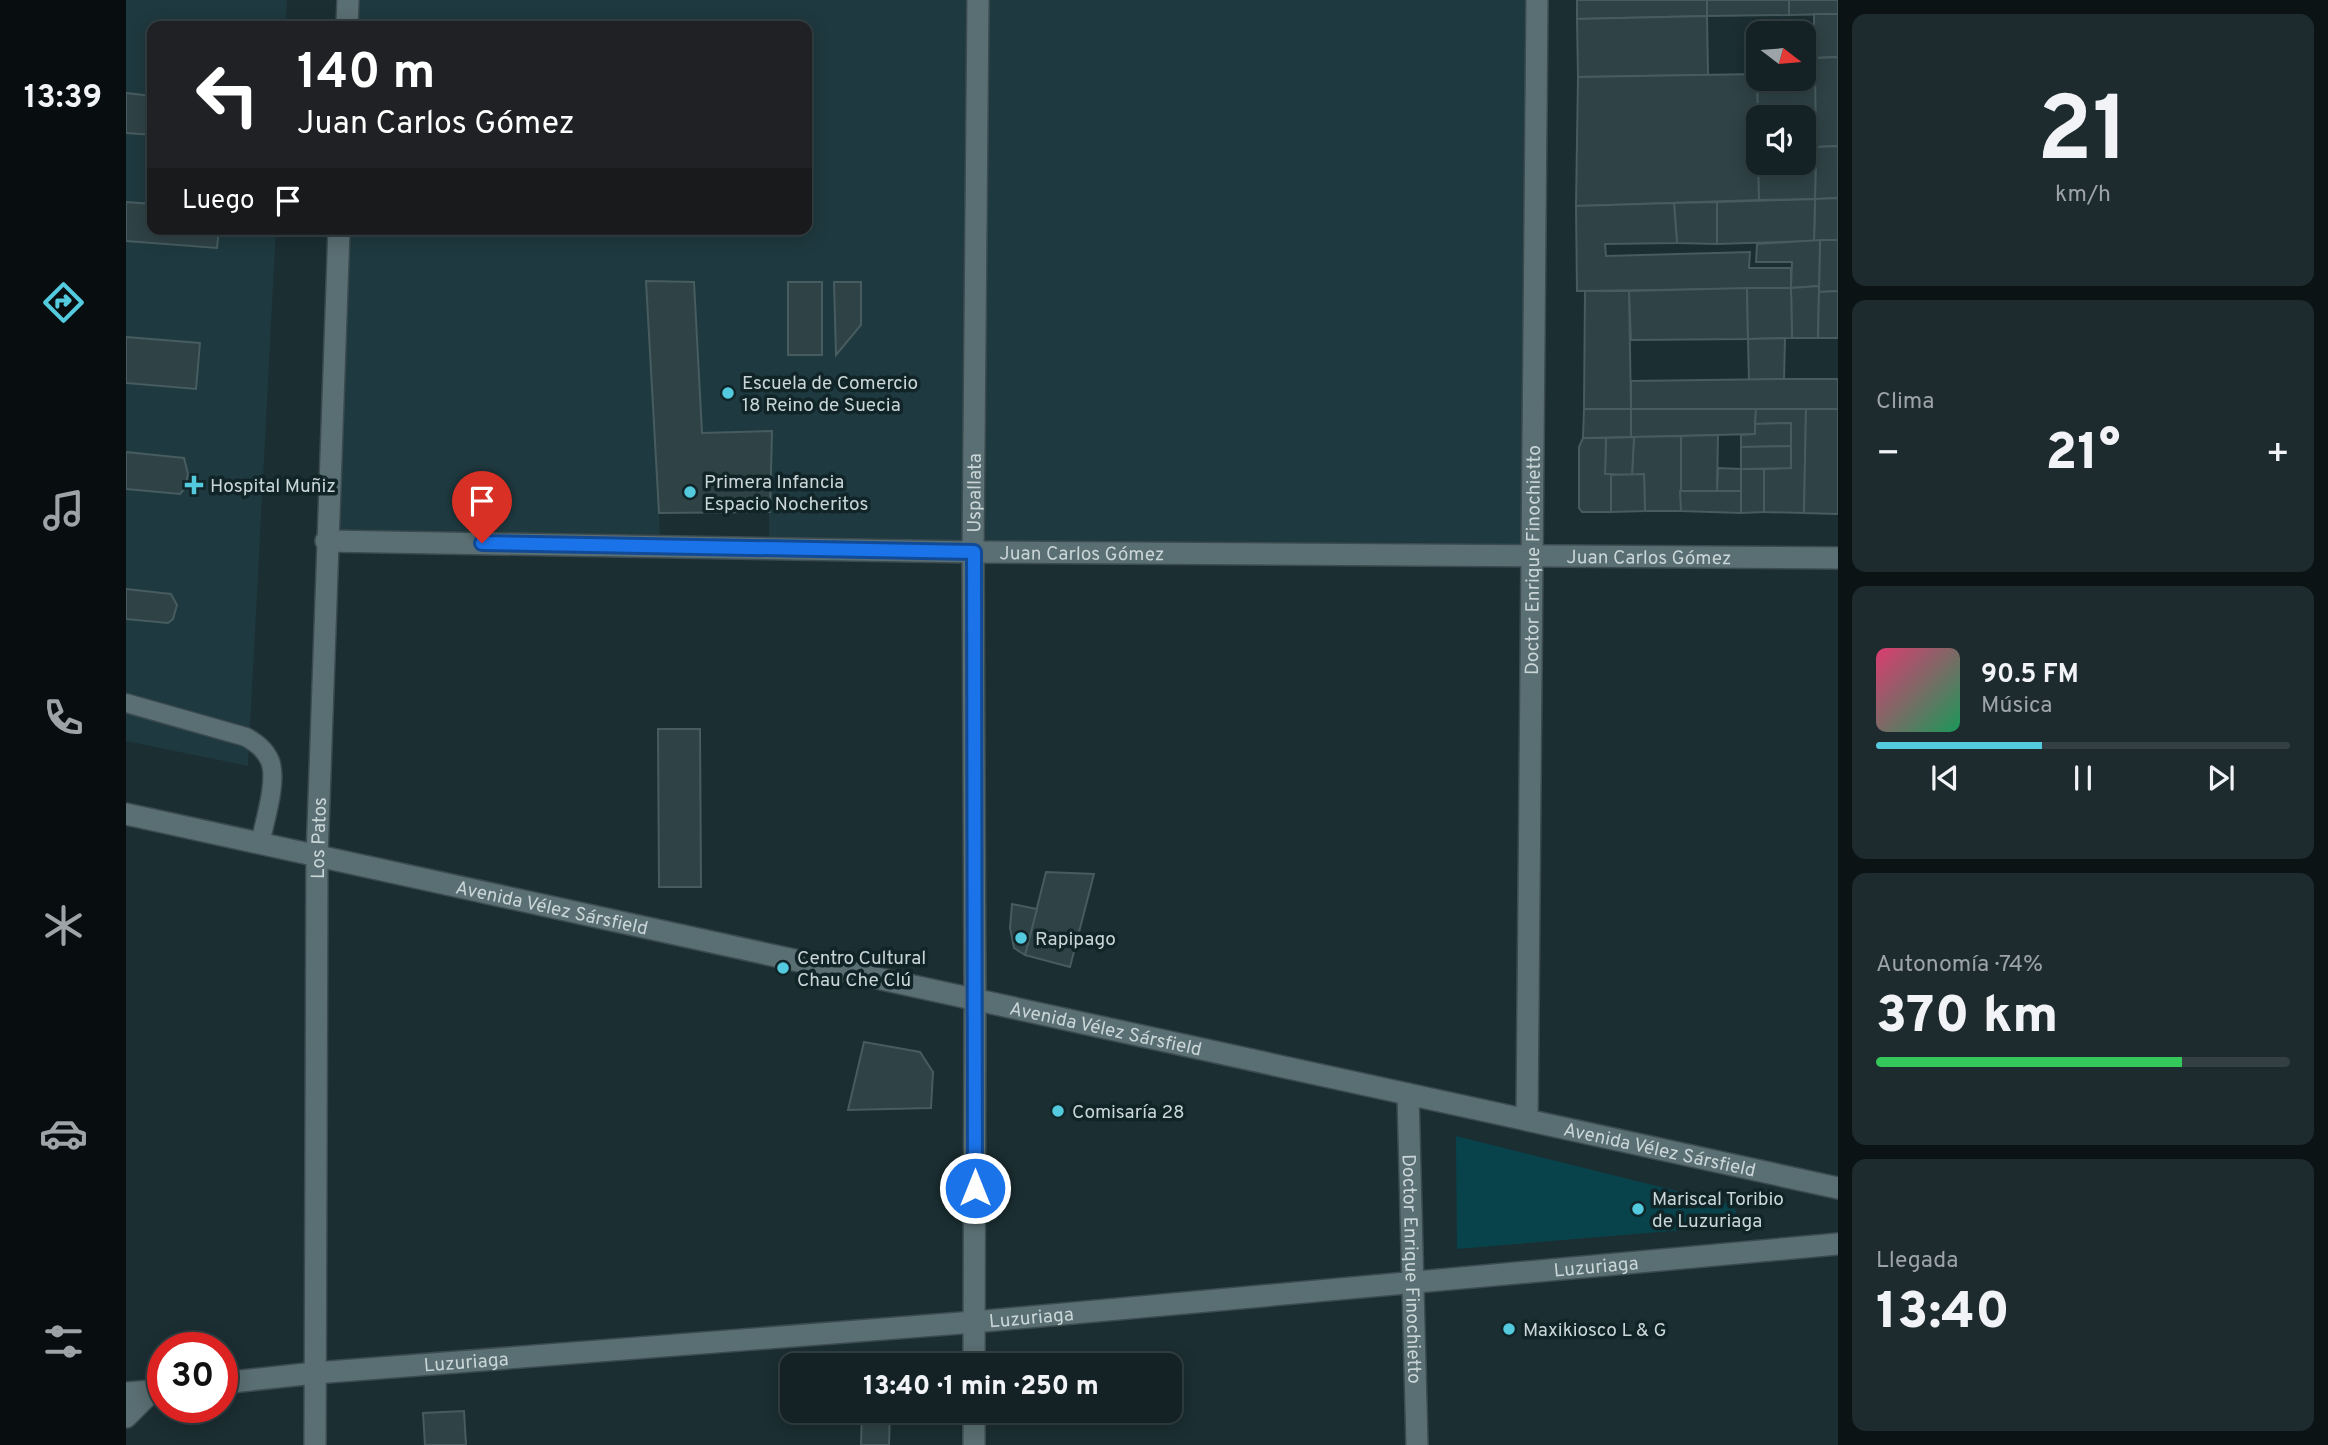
<!DOCTYPE html>
<html lang="es">
<head>
<meta charset="utf-8">
<style>
	body { margin:0; font-family:Overpass,sans-serif; background:#1d2a2e; color:#f1f3f6; height:100vh; display:flex; flex-direction:column; font-size:26px; white-space:nowrap }
	* { box-sizing:border-box; margin:0 }
	p { font-size:23px; color:#9da4a7 }
	.icon { flex:none; width:38px; height:38px; fill:none; stroke:currentColor; stroke-width:2; stroke-linecap:round; stroke-linejoin:round }
	.map { position:relative; flex:1; overflow:hidden }
	.sheet { display:flex; flex-direction:column; gap:14px; padding:14px; background:#0b1315; width:490px }
	.sheet>* { flex:none }
	.guide { position:absolute; left:21px; top:21px; width:665px; height:214px; border-radius:14px; box-shadow:0 4px 18px #0003,0 0 0 2px #333f43; background:#202124; color:#fff; overflow:hidden }
	.needle { width:46px; rotate:106deg }
	.controls { position:absolute; left:1620px; top:21px; display:grid; gap:14px }
	.controls a { display:grid; place-items:center; width:70px; height:70px; border-radius:14px; background:#142226; box-shadow:0 4px 18px #0003,0 0 0 2px #333f43; font-size:35px }
	.speed { position:absolute; left:21px; top:1332px; display:flex; gap:14px; font-size:35px; font-weight:700; text-align:center }
	.speed>* { display:grid; place-content:center; width:91px; height:91px; border-radius:50%; background:#142226; box-shadow:0 4px 18px #0003,0 0 0 2px #333f43; line-height:1 }
	.speed .limit { border:10px solid #d22; background:#fff; color:#111 }
	.pin { position:absolute; display:grid; place-items:center; width:60px; height:60px; color:#fff; margin:-72px -30px; border-radius:50% 50% 50% 0; rotate:-45deg; box-shadow:0 0 7px #0007 }
	.pin .icon { rotate:45deg }
	.me { position:absolute; width:77px; margin:-38px; rotate:0deg; stroke-linejoin:round; filter:drop-shadow(0 0 5px #0008) }
	.turn { display:flex; align-items:center; gap:24px; height:147px; padding:0 35px; font-size:32px }
	.turn .icon { width:91px; height:91px; stroke-width:2.5 }
	.turn b { display:block; font-size:49px; line-height:60px }
	.then { display:flex; align-items:center; height:66px; padding:0 35px; background:#0003; gap:14px; font-size:26px }
	.big { font-size:52px; font-weight:800; line-height:1.1 }
	.sheet .widget { flex:1; display:flex; flex-direction:column; justify-content:center; gap:10px; min-width:0; padding:0 24px; border-radius:14px; background:#1d2a2e }
	.sheet .dial { align-items:center; gap:0 }
	.dial b { font-size:91px; line-height:1 }
	.song { display:flex; align-items:center; gap:21px }
	.cover { width:84px; height:84px; border-radius:10px; background:linear-gradient(135deg,hsl(340 70% 55%),hsl(150 70% 35%)) }
	.played { height:7px; border-radius:4px; background:linear-gradient(90deg,#54cade 40%,#333f43 40%) }
	.keys { display:flex; justify-content:space-around; direction:ltr }
	.heat { display:flex; justify-content:space-between; align-items:center; font-size:38px; direction:ltr }
	.charge { height:10px; border-radius:5px; background:linear-gradient(90deg,#34c759 74%,#333f43 0) }
	.trip { position:absolute; left:654px; top:1353px; width:402px; height:70px; border-radius:14px; background:#142226; box-shadow:0 4px 18px #0003,0 0 0 2px #333f43; font-weight:800; line-height:70px; text-align:center }
	main { display:flex; flex:1; min-height:0 }
	.dock { display:flex; flex-direction:column; width:126px; justify-content:space-around; align-items:center; background:#080e0f; color:#9da4a7 }
	.dock .icon { width:49px; height:49px }
	.dock .on { color:#54cade }
	.dock b { font-size:32px; color:#f1f3f6 }
	.map>svg:first-child { display:block }
	.built { fill:#1e393f }
	.green { fill:#08434c }
	.building { fill:#2f4246; stroke:#475c5f; stroke-width:2 }
	.lines { fill:none; stroke-linecap:round; stroke-linejoin:round }
	.lane-casing { stroke:#3b4b4f; stroke-width:21 }
	.street-casing { stroke:#3b4b4f; stroke-width:24 }
	.secondary-casing { stroke:#3b4b4f; stroke-width:24 }
	.lane { stroke:#5a6f73; stroke-width:18 }
	.street { stroke:#5a6f73; stroke-width:21 }
	.secondary { stroke:#5a6f73; stroke-width:21 }
	.route-casing { stroke:#114b97; stroke-width:18 }
	.route { stroke:#1a73e8; stroke-width:12 }
	.poi-dot { fill:#54cade; stroke:#112428; stroke-width:2.5 }
	.labels { text-anchor:middle; stroke-width:7; stroke-linejoin:round; paint-order:stroke }
	.poi-label { font-size:19px; fill:#c9d5d7; stroke:#112428; text-anchor:start }
	.street-label { font-size:19px; fill:#c9d5d7; stroke:#112428 }
</style>
</head>
<body>
<main>
<nav class="dock">
<b>13:39</b>
<svg class="icon on" aria-label="directions" viewBox="0 0 24 24"><path d="M12 3l9 9-9 9-9-9zM9 14v-3h6M13 9l2 2-2 2"/></svg>
<svg class="icon" aria-label="music" viewBox="0 0 24 24"><path d="M9 18V5l10-2v13"/><circle cx="6" cy="18" r="3"/><circle cx="16" cy="16" r="3"/></svg>
<svg class="icon" aria-label="phone" viewBox="0 0 24 24"><path d="M5 4h4l2 5-3 2q2 4 5 5l2-3 5 2v4C11 20 4 13 5 4z"/></svg>
<svg class="icon" aria-label="climate" viewBox="0 0 24 24"><path d="M12 3v18M4 7l16 10M4 17L20 7"/></svg>
<svg class="icon" aria-label="car" viewBox="0 0 24 24"><path d="M5 17H2v-5l4-1 3-4h7l3 4 3 1v5h-3M9 17h6M6 11h13"/><circle cx="7" cy="17" r="2"/><circle cx="17" cy="17" r="2"/></svg>
<svg class="icon" aria-label="filters" viewBox="0 0 24 24"><path d="M4 7h16M4 17h16"/><circle cx="9" cy="7" r="2"/><circle cx="15" cy="17" r="2"/></svg>
</nav>
<div class="map">
<svg width="1712" height="1445" viewBox="0 0 1712 1445">
	<rect width="100%" height="100%" fill="#1b2e32"/>
	<g class="built">
		<polygon points="0,0 161,0 160,26 26,26 26,229 150,229 122,766 0,741"/>
		<polygon points="224,0 1406,0 1396,545 643,543 643,512 533,513 534,540 214,542 220,229 681,229 681,26 224,26"/>
	</g>
	<path class="green" d="M 1330,1136 L 1599,1203 L 1608,1207 C 1614,1221 1606,1225 1593,1227 L 1331,1249 Z"/>
	<g class="building">
		<polygon points="1451,0 1581,0 1581,16 1451,19"/>
		<polygon points="1581,0 1663,0 1663,15 1581,16"/>
		<polygon points="1663,0 1712,0 1712,14 1663,15"/>
		<polygon points="1688,14 1712,14 1712,57 1688,58"/>
		<polygon points="1581,16 1582,75 1452,77 1451,19"/>
		<polygon points="1712,57 1712,146 1690,147 1688,58"/>
		<polygon points="1689,71 1690,147 1678,147 1678,117 1633,117 1632,148 1631,74 1633,79 1678,79 1678,72"/>
		<polygon points="1631,74 1633,200 1450,206 1452,77"/>
		<polygon points="0,93 26,96 26,135 0,133"/>
		<polygon points="1712,146 1712,198 1689,199 1690,147"/>
		<polygon points="1678,147 1690,147 1689,199 1633,200 1632,148 1633,163 1678,163"/>
		<polygon points="1712,198 1712,240 1688,241 1689,199"/>
		<polygon points="1689,199 1688,241 1591,244 1591,202"/>
		<polygon points="0,202 26,204 26,229 93,229 91,248 0,241"/>
		<polygon points="1591,202 1591,244 1551,243 1548,203"/>
		<polygon points="1548,203 1551,243 1479,244 1480,256 1624,252 1623,268 1665,268 1665,288 1451,291 1450,206"/>
		<polygon points="1694,240 1712,240 1712,291 1693,292"/>
		<polygon points="1694,240 1693,286 1665,288 1666,262 1630,262 1631,244"/>
		<polygon points="520,281 568,282 576,433 646,431 644,512 533,513"/>
		<rect x="662" y="282" width="34" height="73"/>
		<polygon points="708,282 735,282 735,325 710,355"/>
		<polygon points="1693,286 1692,338 1666,338 1665,288"/>
		<polygon points="1621,288 1622,339 1505,340 1503,291"/>
		<polygon points="1621,288 1665,288 1666,338 1622,339"/>
		<polygon points="1459,291 1503,291 1505,409 1458,409"/>
		<polygon points="1712,291 1712,338 1692,338 1693,292"/>
		<polygon points="0,337 74,343 70,389 0,383"/>
		<polygon points="1659,338 1658,379 1623,380 1622,339"/>
		<polygon points="1658,379 1712,379 1712,409 1505,409 1505,381"/>
		<polygon points="1458,409 1505,409 1505,437 1457,438"/>
		<polygon points="1505,409 1630,409 1629,434 1505,437"/>
		<polygon points="1630,409 1680,409 1678,513 1638,512 1638,469 1665,468 1665,423 1629,424"/>
		<polygon points="1680,409 1712,409 1712,514 1678,513"/>
		<polygon points="1665,423 1665,446 1615,447 1615,435 1629,434 1629,424"/>
		<polygon points="1592,435 1591,491 1554,491 1555,436"/>
		<polygon points="1555,436 1555,511 1519,511 1518,474 1506,475 1508,437"/>
		<polygon points="1508,437 1506,475 1479,474 1480,438"/>
		<polygon points="1457,438 1480,438 1479,474 1485,474 1485,512 1456,512 1453,508 1453,447"/>
		<polygon points="1665,446 1665,468 1615,469 1615,447"/>
		<polygon points="0,452 58,458 62,474 59,488 54,494 0,489"/>
		<polygon points="1592,468 1615,469 1615,491 1591,491"/>
		<polygon points="1615,469 1638,469 1638,512 1615,513"/>
		<polygon points="1518,474 1519,511 1485,512 1485,475"/>
		<polygon points="1554,491 1615,491 1615,513 1555,511"/>
		<polygon points="0,589 45,594 51,605 47,619 42,623 0,619"/>
		<polygon points="532,729 574,729 575,887 533,887"/>
		<polygon points="920,872 968,874 944,967 899,955"/>
		<polygon points="886,904 911,909 899,955 888,948 884,928"/>
		<polygon points="738,1042 794,1052 807,1072 805,1108 722,1110"/>
		<polygon points="736,1410 764,1410 763,1445 735,1445"/>
		<polygon points="338,1411 340,1445 299,1445 297,1413"/>
	</g>
	<g class="lines">
		<defs>
			<path id="lane" d="M 0,703 L 120,737 C 130,743 139,749 144,761 C 152,781 138,823 134,844"/>
			<g id="street">
				<polyline points="221,26 222,0"/>
				<path id="s1" d="M 200,541 L 847,552 L 1712,558"/>
				<path id="s2" d="M 1282,1094 L 1291,1445"/>
				<path id="s3" d="M 1401,1120 L 1411,0"/>
				<path id="s4" d="M 848,1365 L 849,999 L 847,552 L 852,0"/>
				<path id="s5" d="M 96,1383 L 189,1373 L 848,1322 L 1712,1244"/>
				<polyline points="0,1393 37,1390"/>
				<polyline points="0,1417 26,1391"/>
				<path id="s6" d="M 189,1445 L 191,857 L 213,229"/>
				<polyline points="848,1445 848,1410"/>
			</g>
			<g id="secondary">
				<path id="s7" d="M 0,814 L 1712,1188"/>
			</g>
		</defs>
		<use href="#lane" class="lane-casing"/>
		<use href="#street" class="street-casing"/>
		<use href="#secondary" class="secondary-casing"/>
		<use href="#lane" class="lane"/>
		<use href="#street" class="street"/>
		<use href="#secondary" class="secondary"/>
	</g>
	<g class="lines">
		<defs>
			<polyline id="route" points="356,543 848,552 849,1188"/>
		</defs>
		<use href="#route" class="route-casing"/>
		<use href="#route" class="route"/>
	</g>
	<g class="poi-dot">
		<circle cx="602" cy="393" r="7"/>
		<path d="M64.5 474.5h7v7h7v7h-7v7h-7v-7h-7v-7h7z"/>
		<circle cx="564" cy="492" r="7"/>
		<circle cx="895" cy="938" r="7"/>
		<circle cx="657" cy="968" r="7"/>
		<circle cx="932" cy="1111" r="7"/>
		<circle cx="1512" cy="1209" r="7"/>
		<circle cx="1383" cy="1329" r="7"/>
	</g>
	<g class="labels">
		<g class="poi-label">
			<text x="616" y="389">Escuela de Comercio<tspan x="616" dy="22">18 Reino de Suecia</tspan></text>
			<text x="578" y="488">Primera Infancia<tspan x="578" dy="22">Espacio Nocheritos</tspan></text>
			<text x="84" y="492">Hospital Muñiz</text>
			<text x="909" y="945">Rapipago</text>
			<text x="671" y="964">Centro Cultural<tspan x="671" dy="22">Chau Che Clú</tspan></text>
			<text x="946" y="1118">Comisaría 28</text>
			<text x="1526" y="1205">Mariscal Toribio<tspan x="1526" dy="22">de Luzuriaga</tspan></text>
			<text x="1397" y="1336">Maxikiosco L &amp; G</text>
		</g>
		<g class="street-label">
			<text dy="7" stroke="none"><textPath href="#s4" startOffset="872">Uspallata</textPath></text>
			<text dy="7" stroke="none"><textPath href="#s1" startOffset="756">Juan Carlos Gómez</textPath></text>
			<text dy="7" stroke="none"><textPath href="#s1" startOffset="1323">Juan Carlos Gómez</textPath></text>
			<text dy="7" stroke="none"><textPath href="#s3" startOffset="560">Doctor Enrique Finochietto</textPath></text>
			<text dy="7" stroke="none"><textPath href="#s6" startOffset="607">Los Patos</textPath></text>
			<text dy="7" stroke="none"><textPath href="#s7" startOffset="436">Avenida Vélez Sársfield</textPath></text>
			<text dy="7" stroke="none"><textPath href="#s7" startOffset="1003">Avenida Vélez Sársfield</textPath></text>
			<text dy="7" stroke="none"><textPath href="#s7" startOffset="1570">Avenida Vélez Sársfield</textPath></text>
			<text dy="7" stroke="none"><textPath href="#s5" startOffset="1379">Luzuriaga</textPath></text>
			<text dy="7" stroke="none"><textPath href="#s2" startOffset="175">Doctor Enrique Finochietto</textPath></text>
			<text dy="7" stroke="none"><textPath href="#s5" startOffset="812">Luzuriaga</textPath></text>
			<text dy="7" stroke="none"><textPath href="#s5" startOffset="245">Luzuriaga</textPath></text>
		</g>
	</g>
</svg>
<div class="controls">
<a><svg class="needle" viewBox="-14 -14 28 28"><path d="M0-13l5 13h-10z" fill="#e53935"/><path d="M0 13l5-13h-10z" fill="#9da4a7"/></svg></a>
<a><svg class="icon" aria-label="sound" viewBox="0 0 24 24"><path d="M4 9h4l5-4v14l-5-4H4zM17 9q2 3 0 6"/></svg></a>
</div>
<div class="speed"><div class="limit">30</div></div>
<div class="pin" style="left:356px;top:543px;background:#d93025"><svg class="icon" aria-label="arrive" viewBox="0 0 24 24"><path d="M6 21V4h12l-3 4 3 4H6"/></svg></div>
<svg class="me" style="left:849px;top:1188px" viewBox="-20 -20 40 40"><circle r="17" fill="#1a73e8" stroke="#fff" stroke-width="3"/><path d="M0-11L8 9 0 5-8 9z" fill="#fff"/></svg>
<div class="trip">13:40 · 1 min · 250 m</div>
<div class="guide">
<div class="turn"><svg class="icon" aria-label="left" viewBox="0 0 24 24"><path d="M17 20v-9H6M10 6l-5 5 5 5"/></svg><div><b>140 m</b>Juan Carlos Gómez</div></div>
<div class="then">Luego<svg class="icon" aria-label="arrive" viewBox="0 0 24 24"><path d="M6 21V4h12l-3 4 3 4H6"/></svg></div>
</div>
</div>
<section class="sheet">
<div class="widget dial"><b>21</b><p>km/h</p></div>
<div class="widget"><p>Clima</p>
<div class="heat"><a>−</a><b class="big">21°</b><a>+</a></div>
</div>
<div class="widget">
<div class="song"><i class="cover"></i><div><b>90.5 FM</b><p>Música</p></div></div>
<div class="played"></div>
<div class="keys"><svg class="icon" aria-label="previous" viewBox="0 0 24 24"><path d="M18 5L8 12l10 7zM5 5v14"/></svg><svg class="icon" aria-label="pause" viewBox="0 0 24 24"><path d="M8 5v14M16 5v14"/></svg><svg class="icon" aria-label="next" viewBox="0 0 24 24"><path d="M6 5l10 7-10 7zM19 5v14"/></svg></div>
</div>
<div class="widget"><p>Autonomía · 74%</p><b class="big">370 km</b><div class="charge"></div></div>
<div class="widget"><p>Llegada</p><b class="big">13:40</b></div>
</section>
</main>
</body>
</html>
